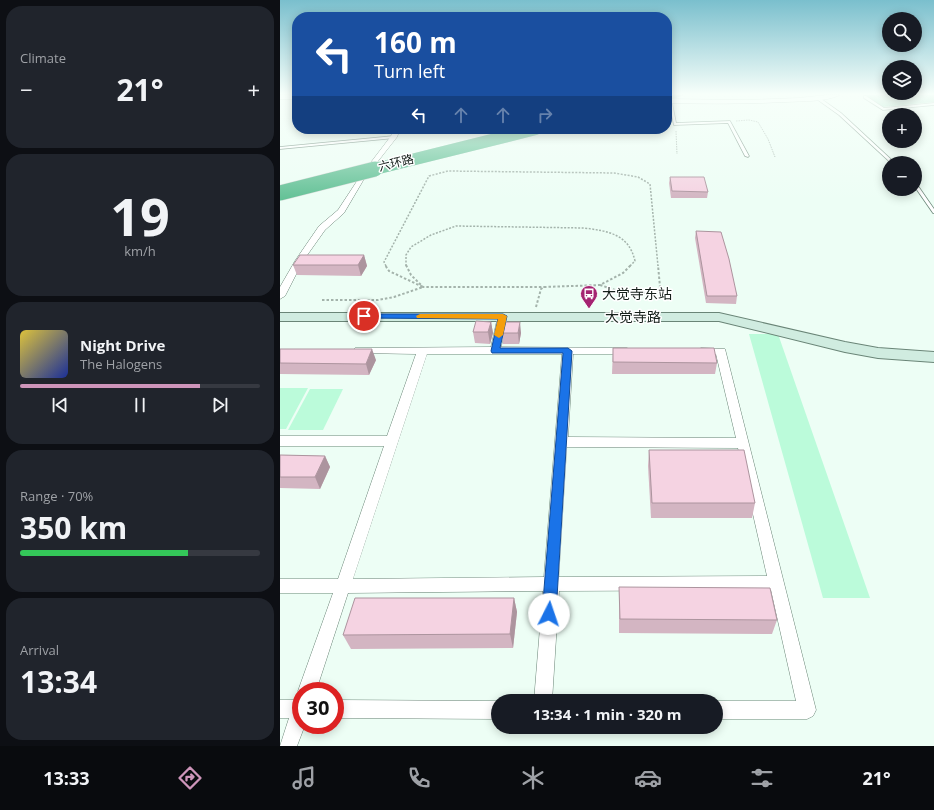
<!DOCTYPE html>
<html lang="en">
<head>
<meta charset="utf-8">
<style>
	body { margin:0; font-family:"Open Sans","Noto Sans SC",sans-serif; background:#20242c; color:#f1f3f6; height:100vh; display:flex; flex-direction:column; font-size:15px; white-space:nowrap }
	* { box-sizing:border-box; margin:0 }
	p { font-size:13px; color:#9ea1a6 }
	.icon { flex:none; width:22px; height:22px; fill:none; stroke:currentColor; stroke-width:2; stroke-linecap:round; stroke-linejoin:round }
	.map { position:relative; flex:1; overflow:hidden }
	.drawer { display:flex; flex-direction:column; gap:6px; padding:6px; background:#0d0f14; width:280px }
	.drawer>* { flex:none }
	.hud { position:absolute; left:12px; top:12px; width:380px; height:122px; border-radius:16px; box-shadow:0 2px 10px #0003; background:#1a4fa0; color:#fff; overflow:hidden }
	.controls { position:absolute; left:602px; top:12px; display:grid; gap:8px }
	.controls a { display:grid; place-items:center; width:40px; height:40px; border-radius:50%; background:#171b24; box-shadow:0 2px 10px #0003; font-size:20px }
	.speed { position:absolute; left:12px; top:682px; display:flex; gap:8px; font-size:20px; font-weight:700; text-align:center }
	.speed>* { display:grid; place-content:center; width:52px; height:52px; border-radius:50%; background:#171b24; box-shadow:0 2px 10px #0003; line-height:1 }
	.speed .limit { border:6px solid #d22; background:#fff; color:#111 }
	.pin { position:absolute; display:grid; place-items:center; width:34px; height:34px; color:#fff; margin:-17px; border:2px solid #fff; border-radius:50%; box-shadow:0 1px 4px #0007 }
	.me { position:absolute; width:44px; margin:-22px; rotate:4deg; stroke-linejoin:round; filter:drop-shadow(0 0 3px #0008) }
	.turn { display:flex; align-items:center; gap:14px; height:84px; padding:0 16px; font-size:18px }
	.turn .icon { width:52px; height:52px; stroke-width:2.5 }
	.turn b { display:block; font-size:28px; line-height:34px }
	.lanes { display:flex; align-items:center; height:38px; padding:0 16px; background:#0003; justify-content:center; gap:20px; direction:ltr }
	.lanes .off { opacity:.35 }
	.big { font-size:30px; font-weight:700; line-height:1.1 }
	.drawer .card { flex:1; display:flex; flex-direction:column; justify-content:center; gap:6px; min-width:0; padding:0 14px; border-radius:16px; background:#20242c }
	.drawer .dial { align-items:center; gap:0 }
	.dial b { font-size:52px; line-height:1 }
	.song { display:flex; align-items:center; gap:12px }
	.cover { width:48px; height:48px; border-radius:6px; background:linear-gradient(135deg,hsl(50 70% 55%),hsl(230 70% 35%)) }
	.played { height:4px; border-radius:2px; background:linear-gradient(90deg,#ce95ba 75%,#363941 75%) }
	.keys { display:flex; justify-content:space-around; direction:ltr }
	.heat { display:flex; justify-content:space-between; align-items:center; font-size:22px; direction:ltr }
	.charge { height:6px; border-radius:3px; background:linear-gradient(90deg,#34c759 70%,#363941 0) }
	.trip { position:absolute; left:211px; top:694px; width:232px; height:40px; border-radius:20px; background:#171b24; box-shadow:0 2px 10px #0003; font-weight:700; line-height:40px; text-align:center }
	.menu { display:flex; height:64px; justify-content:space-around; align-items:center; background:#090b0e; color:#9ea1a6 }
	.menu .icon { width:28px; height:28px }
	.menu .active { color:#ce95ba }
	.menu b { font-size:18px; color:#f1f3f6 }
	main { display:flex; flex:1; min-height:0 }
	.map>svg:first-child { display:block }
	.green { fill:#bbfbda }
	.forest { fill:#71cca1 }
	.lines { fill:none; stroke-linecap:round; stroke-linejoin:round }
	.service-casing { stroke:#6a8577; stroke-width:1.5 }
	.minor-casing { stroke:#6a8577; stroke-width:1 }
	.secondary-casing { stroke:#6a8577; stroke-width:2 }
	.motorway-casing { stroke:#dadbda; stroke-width:1 }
	.path-far2 { stroke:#a4b3ab; stroke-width:1; stroke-dasharray:1.5 1; stroke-linecap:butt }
	.path-far1 { stroke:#a4b3ab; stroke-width:1.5; stroke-dasharray:2 1.5; stroke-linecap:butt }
	.path { stroke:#a4b3ab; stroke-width:2; stroke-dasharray:2.5 2; stroke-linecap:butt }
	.service { fill:#fff; fill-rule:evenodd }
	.minor { fill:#fff; fill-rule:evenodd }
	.secondary { fill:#d0ece0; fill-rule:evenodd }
	.motorway { fill:#63c196; fill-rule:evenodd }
	.motorway-bridge-far1-casing { stroke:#dadbda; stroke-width:12; stroke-linecap:butt }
	.motorway-bridge-casing { stroke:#dadbda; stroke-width:16; stroke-linecap:butt }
	.motorway-bridge-far1 { stroke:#63c196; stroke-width:12 }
	.motorway-bridge { stroke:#63c196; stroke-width:15 }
	.wall { fill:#d3b5c2 }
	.shaded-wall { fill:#ac949e }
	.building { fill:#f5d3e2; stroke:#ac949e }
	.route { fill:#1a73e8; stroke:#114b97 }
	.slow { fill:#f59e0b }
	.labels { text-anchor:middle; stroke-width:3; stroke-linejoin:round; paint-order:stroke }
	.far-street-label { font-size:12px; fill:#151f1a; stroke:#fff }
	.poi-label { font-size:14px; fill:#151f1a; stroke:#fff; text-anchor:start }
	.street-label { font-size:14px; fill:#151f1a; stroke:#fff }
</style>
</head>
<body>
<main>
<section class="drawer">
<div class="card"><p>Climate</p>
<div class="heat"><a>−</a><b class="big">21°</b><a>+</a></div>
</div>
<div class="card dial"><b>19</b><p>km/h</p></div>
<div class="card">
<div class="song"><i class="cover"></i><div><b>Night Drive</b><p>The Halogens</p></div></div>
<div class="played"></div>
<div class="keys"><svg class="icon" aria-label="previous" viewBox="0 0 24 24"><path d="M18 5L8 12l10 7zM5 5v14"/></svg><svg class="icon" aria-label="pause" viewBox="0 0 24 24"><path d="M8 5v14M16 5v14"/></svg><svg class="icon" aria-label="next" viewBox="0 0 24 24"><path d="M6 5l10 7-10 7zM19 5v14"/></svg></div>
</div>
<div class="card"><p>Range · 70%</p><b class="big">350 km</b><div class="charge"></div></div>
<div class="card"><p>Arrival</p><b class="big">13:34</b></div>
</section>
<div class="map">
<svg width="654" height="746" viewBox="0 0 654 746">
	<rect width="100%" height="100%" fill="#edfef5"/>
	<g class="green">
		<polygon points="469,334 498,334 590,598 543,598"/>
		<polygon points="0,388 28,388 6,429 0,429"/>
		<polygon points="30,389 63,389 43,430 8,430"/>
	</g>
	<polygon class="forest" points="584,95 654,95 654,102 603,107"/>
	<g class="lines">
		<defs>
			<g id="service">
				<polygon points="584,96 586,96 604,108 654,103 654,105 603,110 584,98"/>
				<polygon points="538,98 540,98 561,113 615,163 611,163 559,115 538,100"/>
				<polygon points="390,101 396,102 392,103 396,123 450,121 469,156 468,157 465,156 448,123 394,125 389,102"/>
				<polygon points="114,136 116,137 115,138 0,149 0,147"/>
				<polygon points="635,183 636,183 654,209 654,213 653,213 635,187"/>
			</g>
			<g id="minor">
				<rect x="0" y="95" width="17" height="4"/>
				<path d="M 547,95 L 560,95 C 545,102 523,101 506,102 C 466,104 427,104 387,103 L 387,99 L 467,100 L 518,98 Z"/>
				<polygon points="114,129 120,129 117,137 84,179 64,213 45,230 23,261 5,296 0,299 0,287 15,261 39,226 58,210 79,178 111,136"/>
				<path d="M 223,313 L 228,316 L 221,347 L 347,348 L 352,351 L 347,354 L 293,354 L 288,437 L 456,438 L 436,354 L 421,354 L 416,351 L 421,348 L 445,349 L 536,710 L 533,716 L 527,719 L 436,719 L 436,701 L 516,701 L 491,590 L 279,591 L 272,701 L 254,701 L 263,591 L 68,593 L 36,691 L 21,691 L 21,697 L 18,691 L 53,593 L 0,593 L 0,579 L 58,579 L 104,446 L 0,446 L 0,436 L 107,436 L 136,354 L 79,353 L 75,352 L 74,350 L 75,348 L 211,347 L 218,316 ZM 147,354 L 282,354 L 264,577 L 73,579 ZM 287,447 L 458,448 L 487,576 L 279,577 Z"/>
				<polygon points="0,700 21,700 21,725 25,725 17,746 0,746 9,718 0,718"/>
				<polygon points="55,700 218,701 218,719 55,718"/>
			</g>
			<polygon id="secondary" points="0,313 439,313 565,342 598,348 654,352 654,362 598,358 565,352 439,321 0,321"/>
			<polygon id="motorway" points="387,95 403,95 387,101"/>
		</defs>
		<use href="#service" class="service-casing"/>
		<use href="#minor" class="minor-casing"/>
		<use href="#secondary" class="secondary-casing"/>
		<use href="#motorway" class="motorway-casing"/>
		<g class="path-far2">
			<polyline points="456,121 469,120 478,122 488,139 495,157"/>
			<polyline points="396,131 397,154"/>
			<polyline points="351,132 359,129"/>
		</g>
		<g class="path-far1">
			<polyline points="106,266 104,262 149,176 168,171 334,173 358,177 370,184 378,266"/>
			<path d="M 126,266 L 126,255 L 131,247 L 151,235 L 176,226 L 304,228 C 328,231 349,234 355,261 L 350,266"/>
		</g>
		<g class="path">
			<polyline points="126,265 131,275 143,287 264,287"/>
			<polyline points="320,285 347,294 376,292 380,287 378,265"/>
			<polyline points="264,287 320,285 343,273 351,265"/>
			<polyline points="42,300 98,300 114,297 143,287 109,271 105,265"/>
			<polyline points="256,307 261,289 264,287"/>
		</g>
		<use href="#service" class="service"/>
		<use href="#minor" class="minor"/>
		<use href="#secondary" class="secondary"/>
		<use href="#motorway" class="motorway"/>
		<defs>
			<polyline id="motorway-bridge-far1" points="91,170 256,129"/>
			<polyline id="motorway-bridge" points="0,193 95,169"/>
		</defs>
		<use href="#motorway-bridge-far1" class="motorway-bridge-far1-casing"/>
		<use href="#motorway-bridge" class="motorway-bridge-casing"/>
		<use href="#motorway-bridge-far1" class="motorway-bridge-far1"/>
		<use href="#motorway-bridge" class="motorway-bridge"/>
	</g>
	<g class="wall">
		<polygon points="390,177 428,192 427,198 391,198 389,183"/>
		<polygon points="416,231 457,296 456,304 426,303 415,238"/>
		<polygon points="84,255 87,266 81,276 17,275 13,265"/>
		<polygon points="211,322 213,333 210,344 195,343 193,332"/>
		<polygon points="222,333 241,333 239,344 223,344"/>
		<polygon points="333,348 437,363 435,374 332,374"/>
		<polygon points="0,349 96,360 89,375 0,374"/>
		<polygon points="369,450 475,503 472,518 371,518 368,466"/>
		<polygon points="0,455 45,456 50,467 40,489 0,488"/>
		<polygon points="339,587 497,620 492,634 339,633"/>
		<polygon points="234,598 237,612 233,648 71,649 63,635"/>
	</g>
	<g class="shaded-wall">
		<polygon points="84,255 87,266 81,276 78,265"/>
		<polygon points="211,322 213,333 210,344 208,332"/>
		<polygon points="240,322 241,333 239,344 238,333"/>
		<polygon points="92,349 96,360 89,375 86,364"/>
		<polygon points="45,456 50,467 40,489 35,477"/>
		<polygon points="234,598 237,612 233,648 230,634"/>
	</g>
	<g class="building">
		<polygon points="390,177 424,177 428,192 392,191"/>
		<polygon points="416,231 441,232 449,259 457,296 427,296"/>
		<polygon points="20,255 84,255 78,265 13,265"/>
		<polygon points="196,321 211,322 208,332 193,332"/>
		<polygon points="224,322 240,322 238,333 222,333"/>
		<polygon points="333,348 434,348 437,363 333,362"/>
		<polygon points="0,349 92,349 86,364 0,363"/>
		<polygon points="369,450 464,450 475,503 372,503"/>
		<polygon points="0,455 45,456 35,477 0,477"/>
		<polygon points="339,587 490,588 497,620 340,619"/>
		<polygon points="75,598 234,598 230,634 63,635"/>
	</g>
	<linearGradient id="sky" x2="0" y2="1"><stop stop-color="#7abfcd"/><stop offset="0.47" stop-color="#f7fffa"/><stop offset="1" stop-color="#f7fffa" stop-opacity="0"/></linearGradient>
	<rect width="654" height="200" fill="url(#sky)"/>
	<polygon class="route" points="84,314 223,314 227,316 220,348 288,348 292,351 276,614 274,618 269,620 264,618 262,614 283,353 212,353 211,351 218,319 81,318 79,316"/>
	<polygon class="slow" points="140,314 223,314 227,316 223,335 219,338 214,335 218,319 137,318 136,316"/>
	<defs>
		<symbol id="bus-pin" viewBox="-11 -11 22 30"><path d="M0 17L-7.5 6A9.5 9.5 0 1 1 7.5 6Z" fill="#a42371" stroke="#fff"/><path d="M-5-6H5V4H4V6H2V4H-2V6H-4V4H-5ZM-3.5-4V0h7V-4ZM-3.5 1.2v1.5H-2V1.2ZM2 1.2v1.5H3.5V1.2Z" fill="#fff"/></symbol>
	</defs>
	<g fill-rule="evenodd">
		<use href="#bus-pin" x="299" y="284" width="20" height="27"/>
	</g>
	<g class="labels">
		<g class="far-street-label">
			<text transform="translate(116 163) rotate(-14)" y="4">六环路</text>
		</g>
		<g class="poi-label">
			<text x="322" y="299">大觉寺东站</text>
		</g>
		<g class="street-label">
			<text x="353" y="322">大觉寺路</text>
		</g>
	</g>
</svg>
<div class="controls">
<a><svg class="icon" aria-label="search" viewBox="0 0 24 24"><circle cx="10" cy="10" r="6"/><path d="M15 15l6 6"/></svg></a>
<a><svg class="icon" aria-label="layers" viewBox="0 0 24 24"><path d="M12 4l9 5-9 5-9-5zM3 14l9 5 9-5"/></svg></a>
<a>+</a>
<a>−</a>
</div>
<div class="speed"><div class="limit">30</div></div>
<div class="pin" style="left:84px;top:316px;background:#d93025"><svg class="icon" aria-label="arrive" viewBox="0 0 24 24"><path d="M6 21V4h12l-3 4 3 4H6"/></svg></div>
<svg class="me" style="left:269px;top:614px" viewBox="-20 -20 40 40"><circle r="19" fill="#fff"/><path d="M0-13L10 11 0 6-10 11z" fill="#1a73e8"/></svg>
<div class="trip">13:34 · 1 min · 320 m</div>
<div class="hud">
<div class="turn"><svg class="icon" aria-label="left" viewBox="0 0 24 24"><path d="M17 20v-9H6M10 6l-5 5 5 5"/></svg><div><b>160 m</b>Turn left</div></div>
<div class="lanes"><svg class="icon" aria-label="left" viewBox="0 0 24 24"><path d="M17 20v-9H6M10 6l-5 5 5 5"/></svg><svg class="icon off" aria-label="ahead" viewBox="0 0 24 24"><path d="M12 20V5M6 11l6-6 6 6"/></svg><svg class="icon off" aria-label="ahead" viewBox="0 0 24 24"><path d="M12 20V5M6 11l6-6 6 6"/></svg><svg class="icon off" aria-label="right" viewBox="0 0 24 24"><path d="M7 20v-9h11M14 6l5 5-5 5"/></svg></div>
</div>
</div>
</main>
<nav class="menu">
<b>13:33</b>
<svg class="icon active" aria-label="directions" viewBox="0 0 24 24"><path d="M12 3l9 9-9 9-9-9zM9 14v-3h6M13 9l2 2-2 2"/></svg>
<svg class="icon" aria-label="music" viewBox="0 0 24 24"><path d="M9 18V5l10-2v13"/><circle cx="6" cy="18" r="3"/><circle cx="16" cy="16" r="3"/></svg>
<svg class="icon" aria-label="phone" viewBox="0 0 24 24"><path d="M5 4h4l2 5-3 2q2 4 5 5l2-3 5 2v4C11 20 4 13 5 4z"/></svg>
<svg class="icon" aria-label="climate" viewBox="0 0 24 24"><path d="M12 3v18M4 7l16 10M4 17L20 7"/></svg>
<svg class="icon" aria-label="car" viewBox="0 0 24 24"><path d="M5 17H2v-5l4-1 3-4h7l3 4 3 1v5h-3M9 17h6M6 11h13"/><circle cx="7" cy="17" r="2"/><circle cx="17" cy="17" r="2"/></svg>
<svg class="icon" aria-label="filters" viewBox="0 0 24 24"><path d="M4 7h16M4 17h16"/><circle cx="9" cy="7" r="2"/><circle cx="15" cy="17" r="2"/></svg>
<b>21°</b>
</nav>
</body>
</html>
